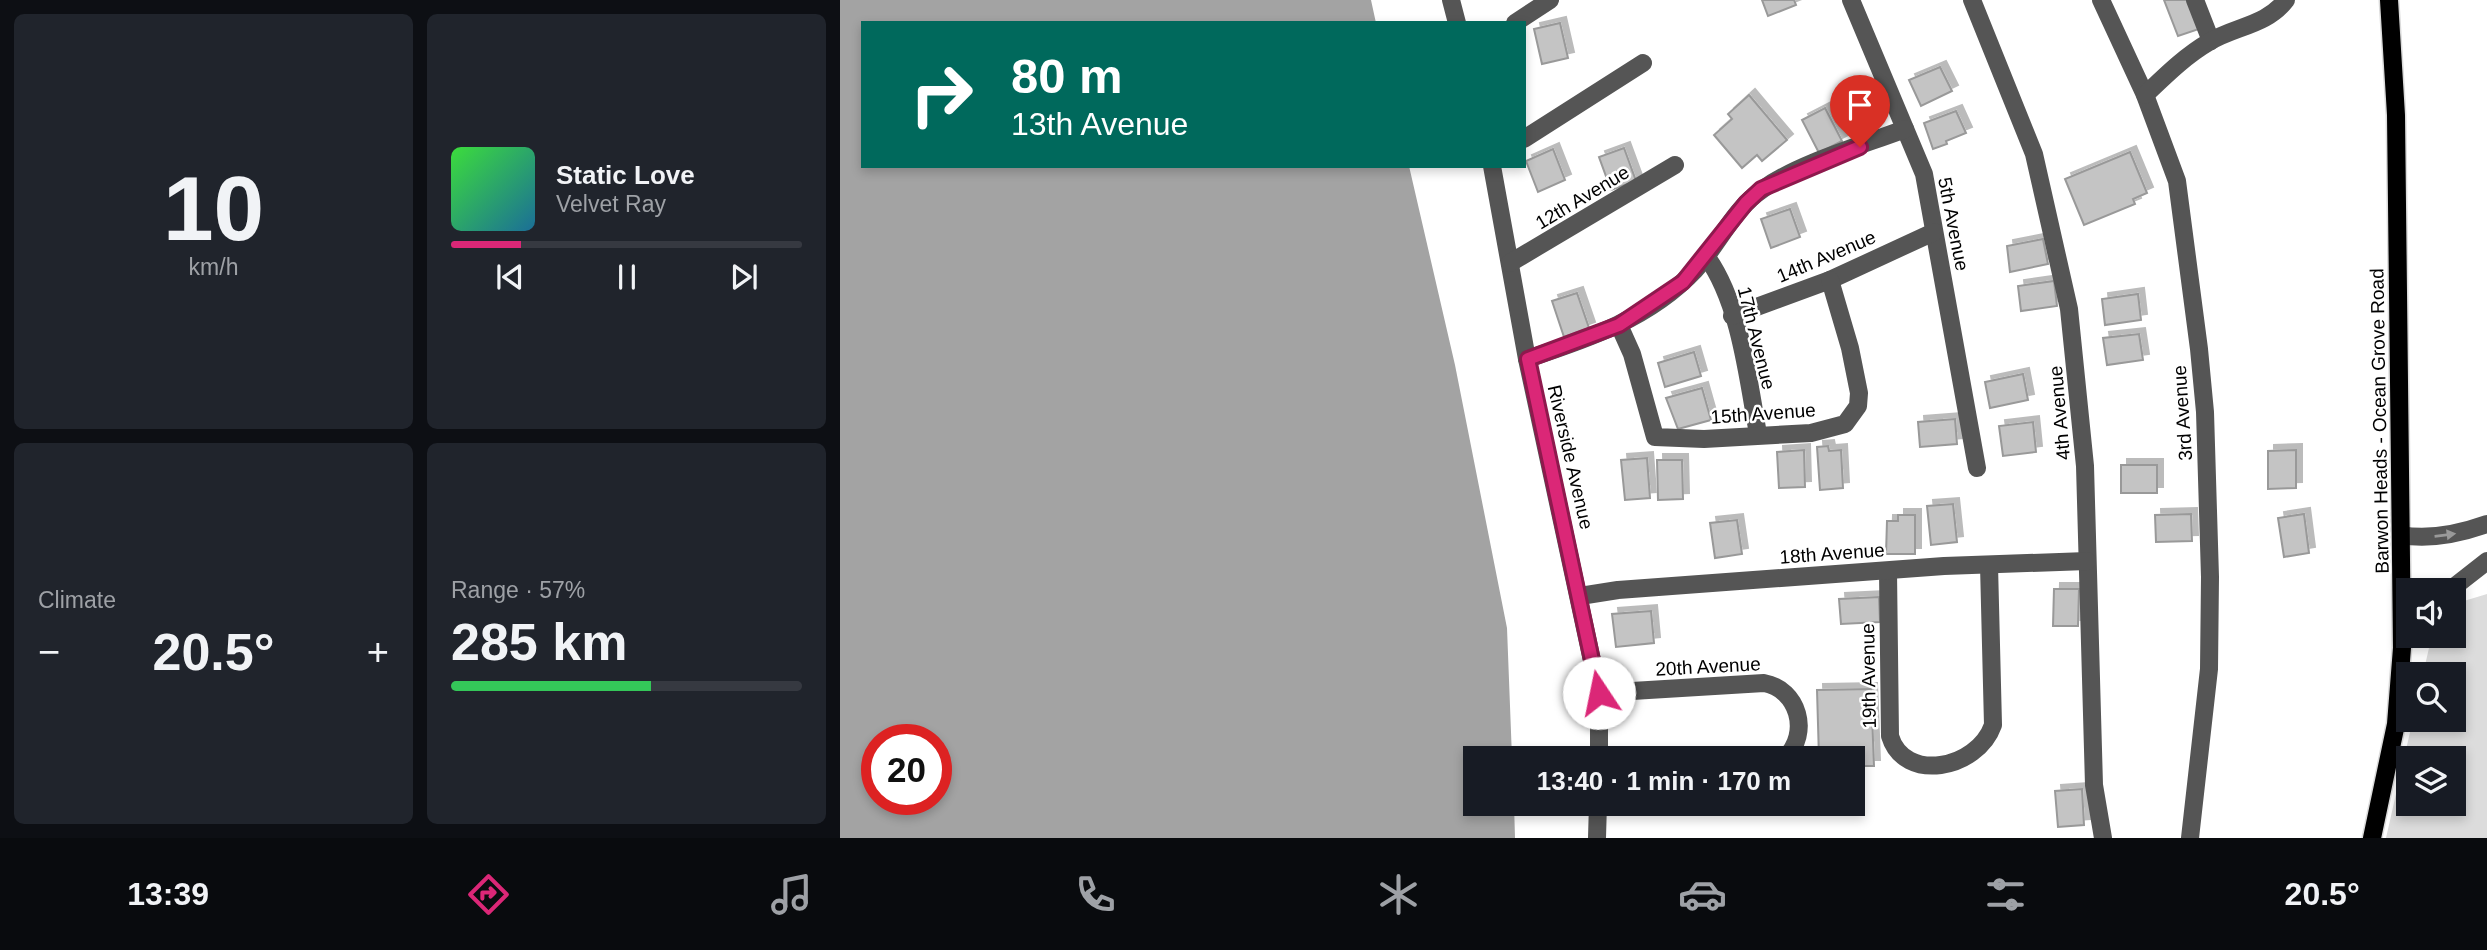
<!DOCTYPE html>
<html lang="en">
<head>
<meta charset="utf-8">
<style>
	body { margin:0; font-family:Arial,sans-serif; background:#20242c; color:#f1f3f6; height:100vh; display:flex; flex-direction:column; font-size:26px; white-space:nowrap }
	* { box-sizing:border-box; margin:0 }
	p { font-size:23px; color:#9ea1a6 }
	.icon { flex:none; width:38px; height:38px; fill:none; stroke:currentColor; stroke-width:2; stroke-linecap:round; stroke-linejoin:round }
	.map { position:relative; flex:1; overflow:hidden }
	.drawer { display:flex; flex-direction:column; gap:14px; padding:14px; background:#0d0f14; width:840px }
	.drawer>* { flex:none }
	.hud { position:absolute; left:21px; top:21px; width:665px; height:147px; border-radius:0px; box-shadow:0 4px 10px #0003; background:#00695c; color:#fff; overflow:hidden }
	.controls { position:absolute; left:1556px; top:578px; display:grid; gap:14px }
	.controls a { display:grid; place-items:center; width:70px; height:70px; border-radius:0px; background:#171b24; box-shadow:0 4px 10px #0003; font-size:35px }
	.speed { position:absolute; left:21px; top:724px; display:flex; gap:14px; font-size:35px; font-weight:700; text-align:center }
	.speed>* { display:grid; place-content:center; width:91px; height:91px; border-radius:50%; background:#171b24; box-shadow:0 4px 10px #0003; line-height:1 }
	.speed .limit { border:10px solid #d22; background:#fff; color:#111 }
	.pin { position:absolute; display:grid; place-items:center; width:60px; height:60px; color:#fff; margin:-72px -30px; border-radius:50% 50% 50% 0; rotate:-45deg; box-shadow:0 0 7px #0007 }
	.pin .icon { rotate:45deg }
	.me { position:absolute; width:77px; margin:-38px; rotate:349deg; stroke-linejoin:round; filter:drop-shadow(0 0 5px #0008) }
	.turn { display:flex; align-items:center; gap:24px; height:147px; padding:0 35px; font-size:32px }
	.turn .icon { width:91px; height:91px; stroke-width:2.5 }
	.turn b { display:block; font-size:49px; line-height:60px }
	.big { font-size:52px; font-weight:800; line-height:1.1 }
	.drawer .widget { flex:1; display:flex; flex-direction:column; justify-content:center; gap:10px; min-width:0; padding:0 24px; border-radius:10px; background:#20242c }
	.drawer .dial { align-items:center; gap:0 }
	.dial b { font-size:91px; line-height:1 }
	.song { display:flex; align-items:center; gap:21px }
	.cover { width:84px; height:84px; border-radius:10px; background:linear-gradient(135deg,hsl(120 70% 55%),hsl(200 70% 35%)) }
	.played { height:7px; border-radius:4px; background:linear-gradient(90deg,#db2777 20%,#363941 20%) }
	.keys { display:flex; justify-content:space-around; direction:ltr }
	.heat { display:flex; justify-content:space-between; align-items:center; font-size:38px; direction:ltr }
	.charge { height:10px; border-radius:5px; background:linear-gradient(90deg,#34c759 57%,#363941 0) }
	.drawer .tiles { flex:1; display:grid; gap:14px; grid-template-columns:repeat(2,1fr) }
	.trip { position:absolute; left:623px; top:746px; width:402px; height:70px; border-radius:0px; background:#171b24; box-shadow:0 4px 10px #0003; font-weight:800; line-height:70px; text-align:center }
	.tab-bar { display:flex; height:112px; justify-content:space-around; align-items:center; background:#090b0e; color:#9ea1a6 }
	.tab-bar .icon { width:49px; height:49px }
	.tab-bar .current { color:#db2777 }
	.tab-bar b { font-size:32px; color:#f1f3f6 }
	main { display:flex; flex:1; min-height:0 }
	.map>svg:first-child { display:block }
	.green { fill:#dcdcdc; fill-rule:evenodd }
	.water { fill:#a3a3a3; fill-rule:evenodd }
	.building { fill:#c4c4c4; stroke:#999; stroke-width:2; filter:url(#shadow) }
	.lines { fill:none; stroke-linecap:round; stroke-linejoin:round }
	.major-casing { stroke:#dbdbdb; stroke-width:21 }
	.minor { stroke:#555; stroke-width:18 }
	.major { stroke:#000; stroke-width:18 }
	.oneway { fill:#999 }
	.route-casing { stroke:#8e194d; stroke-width:18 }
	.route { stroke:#db2777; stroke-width:12 }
	.labels { text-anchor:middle; stroke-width:5; stroke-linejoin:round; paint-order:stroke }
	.street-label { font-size:19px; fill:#000; stroke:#fff }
</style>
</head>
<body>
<main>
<section class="drawer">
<div class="tiles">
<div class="widget dial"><b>10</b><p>km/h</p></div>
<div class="widget">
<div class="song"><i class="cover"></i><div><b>Static Love</b><p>Velvet Ray</p></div></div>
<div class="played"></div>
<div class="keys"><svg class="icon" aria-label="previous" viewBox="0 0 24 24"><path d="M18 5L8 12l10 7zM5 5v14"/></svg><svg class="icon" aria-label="pause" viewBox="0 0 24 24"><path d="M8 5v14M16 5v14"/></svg><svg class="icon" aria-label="next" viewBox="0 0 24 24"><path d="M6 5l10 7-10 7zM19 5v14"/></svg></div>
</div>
<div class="widget"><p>Climate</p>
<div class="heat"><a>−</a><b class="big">20.5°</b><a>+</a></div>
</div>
<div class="widget"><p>Range · 57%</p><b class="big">285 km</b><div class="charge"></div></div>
</div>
</section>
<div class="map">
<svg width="1647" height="838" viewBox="0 0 1647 838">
	<defs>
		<filter id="shadow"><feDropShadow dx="6" dy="-6" stdDeviation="0" flood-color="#0004"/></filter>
	</defs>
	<rect width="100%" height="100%" fill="#fff"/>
	<path class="green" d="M 1647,594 L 1647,838 L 1546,838 L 1573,719 L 1614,719 L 1614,674 L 1583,674 L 1592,635 L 1614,635 L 1614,604 ZM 1568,758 L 1614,758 L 1614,803 L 1568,803 Z"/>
	<path class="water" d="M 0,0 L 531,0 L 536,23 L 23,23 L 23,166 L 569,166 L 615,365 L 667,628 L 672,758 L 635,758 L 635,803 L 674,803 L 675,838 L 0,838 ZM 37,740 L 96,740 L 96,800 L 37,800 Z"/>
	<g class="building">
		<polygon points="922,0 954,0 956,5 928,16"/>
		<polygon points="1324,0 1351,0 1362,28 1338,36"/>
		<polygon points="720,23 728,58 702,64 694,29"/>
		<polygon points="1100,67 1112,91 1081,106 1069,80"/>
		<polygon points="909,95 947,140 922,161 917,155 902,168 874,135 892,119 888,114"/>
		<polygon points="985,108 1002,141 979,153 962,120"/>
		<polygon points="1116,111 1126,133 1106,141 1107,144 1093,149 1084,123"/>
		<polygon points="784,148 796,181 771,190 759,157"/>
		<polygon points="713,149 725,180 698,192 686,161"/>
		<polygon points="1290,152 1307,193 1293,199 1295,204 1244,225 1225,179"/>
		<polygon points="950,209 960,237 931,248 921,219"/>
		<polygon points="1203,239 1208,264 1170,272 1167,246"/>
		<polygon points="1214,281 1217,306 1181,311 1178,286"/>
		<polygon points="737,293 749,328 724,337 712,301"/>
		<polygon points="1298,294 1301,320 1265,325 1262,299"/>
		<polygon points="1299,334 1303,360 1267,365 1263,338"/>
		<polygon points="854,352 861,376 825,387 818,363"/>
		<polygon points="1183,374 1188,400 1150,408 1145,382"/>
		<polygon points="862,388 871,420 838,429 826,398"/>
		<polygon points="1115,419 1117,444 1080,447 1078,422"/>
		<polygon points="1193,422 1196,452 1163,456 1159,426"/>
		<polygon points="988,446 989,451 1001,450 1003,488 980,490 977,447"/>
		<polygon points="964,450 965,487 939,488 937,452"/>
		<polygon points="1456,450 1456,488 1428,489 1428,451"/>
		<polygon points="807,458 810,498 785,500 781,460"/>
		<polygon points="817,460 842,460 843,499 818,500"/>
		<rect x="1281" y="465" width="36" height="28"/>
		<polygon points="1113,504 1117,542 1091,545 1087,506"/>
		<polygon points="1351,514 1352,541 1316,542 1315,515"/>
		<polygon points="1464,514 1469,553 1444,557 1438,518"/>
		<polygon points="1058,515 1075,515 1075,554 1046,554 1047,521 1058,521"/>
		<polygon points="897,520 902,554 875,558 870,523"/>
		<polygon points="1214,589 1239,589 1238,626 1213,626"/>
		<polygon points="1039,597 1040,622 1001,624 999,599"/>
		<polygon points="811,611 814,643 776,647 772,614"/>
		<polygon points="1031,689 1034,766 1013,766 1013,758 979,758 977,690"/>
		<polygon points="1242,789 1244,825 1218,827 1215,791"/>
	</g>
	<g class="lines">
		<defs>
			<polyline id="major" points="1532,838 1556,724 1562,648 1556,115 1549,0"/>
		</defs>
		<use href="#major" class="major-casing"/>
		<g class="minor">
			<polyline points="611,0 617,23"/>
			<polyline points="1011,0 1084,174 1137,468"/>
			<polyline points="1132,0 1194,154 1229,309 1245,466 1254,785 1263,838"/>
			<polyline points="1261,0 1305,95 1337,181 1359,349 1365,412 1370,577 1369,669 1350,838"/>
			<polyline points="1355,0 1371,41"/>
			<polyline points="675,23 710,0"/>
			<path d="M 1305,95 C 1325,76 1345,56 1369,42 C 1395,26 1426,26 1446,0"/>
			<polyline points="684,139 803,63"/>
			<polyline points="652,166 687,359 759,693 759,758"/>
			<path d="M 866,256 C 900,302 908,379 918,434"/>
			<polyline points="670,263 835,165"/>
			<polyline points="892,316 990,280 1094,232"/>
			<polyline points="779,325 792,354 815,437 864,439 971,433 1005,424 1018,406 1019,393 1010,348 990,280"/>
			<path d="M 687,359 C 748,339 810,318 855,270 C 879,244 893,209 923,189 C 959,163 1023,145 1065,129"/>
			<path d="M 1561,535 C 1590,540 1619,534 1647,524"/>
			<path d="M 1048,571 L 1050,736 C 1064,783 1137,770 1153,725 L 1149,565"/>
			<polyline points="1610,590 1647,561"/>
			<polyline points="740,596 778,590 1104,566 1247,561"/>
			<path d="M 759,693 L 924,683 C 958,689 971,733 945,758"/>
			<polyline points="757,838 758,803"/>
		</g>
		<use href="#major" class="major"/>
	</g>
	<defs><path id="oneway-solid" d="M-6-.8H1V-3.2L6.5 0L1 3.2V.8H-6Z" transform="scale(1.75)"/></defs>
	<use class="oneway" href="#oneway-solid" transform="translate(1605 535) rotate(-7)"/>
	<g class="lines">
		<defs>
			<polyline id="route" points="759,693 688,359 779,325 843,282 906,203 921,189 1020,147"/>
		</defs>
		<use href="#route" class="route-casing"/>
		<use href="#route" class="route"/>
	</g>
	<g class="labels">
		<g class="street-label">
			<text transform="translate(742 197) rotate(-31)" y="7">12th Avenue</text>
			<text transform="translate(1114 224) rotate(79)" y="7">5th Avenue</text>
			<text transform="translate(986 256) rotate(-23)" y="7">14th Avenue</text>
			<text transform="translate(917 338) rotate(76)" y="7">17th Avenue</text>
			<text transform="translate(923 413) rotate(-4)" y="7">15th Avenue</text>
			<text transform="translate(1219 413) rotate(-95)" y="7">4th Avenue</text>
			<text transform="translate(1342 413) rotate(-94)" y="7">3rd Avenue</text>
			<text transform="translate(1539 421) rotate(-91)" y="7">Barwon Heads - Ocean Grove Road</text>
			<text transform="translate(731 457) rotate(77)" y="7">Riverside Avenue</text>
			<text transform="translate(992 553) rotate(-4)" y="7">18th Avenue</text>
			<text transform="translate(868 666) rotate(-3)" y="7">20th Avenue</text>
			<text transform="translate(1028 676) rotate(-91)" y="7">19th Avenue</text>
		</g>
	</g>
</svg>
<div class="controls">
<a><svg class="icon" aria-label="sound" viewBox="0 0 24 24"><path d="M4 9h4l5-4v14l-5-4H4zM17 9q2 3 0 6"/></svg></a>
<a><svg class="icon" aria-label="search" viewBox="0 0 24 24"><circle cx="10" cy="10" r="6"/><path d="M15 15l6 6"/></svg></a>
<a><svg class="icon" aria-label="layers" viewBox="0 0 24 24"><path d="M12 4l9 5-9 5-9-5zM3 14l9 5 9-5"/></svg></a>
</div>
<div class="speed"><div class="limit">20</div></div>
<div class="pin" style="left:1020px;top:147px;background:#d93025"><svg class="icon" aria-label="arrive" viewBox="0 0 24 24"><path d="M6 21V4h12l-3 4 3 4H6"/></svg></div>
<svg class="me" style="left:759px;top:693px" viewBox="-20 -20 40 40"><circle r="19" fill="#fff"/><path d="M0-13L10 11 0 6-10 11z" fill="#db2777"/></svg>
<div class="trip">13:40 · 1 min · 170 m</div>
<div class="hud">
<div class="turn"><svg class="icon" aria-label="right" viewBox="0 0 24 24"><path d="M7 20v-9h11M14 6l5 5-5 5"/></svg><div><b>80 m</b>13th Avenue</div></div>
</div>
</div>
</main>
<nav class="tab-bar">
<b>13:39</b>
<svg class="icon current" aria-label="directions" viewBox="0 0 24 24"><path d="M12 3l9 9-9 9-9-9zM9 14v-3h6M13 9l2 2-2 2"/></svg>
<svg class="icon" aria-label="music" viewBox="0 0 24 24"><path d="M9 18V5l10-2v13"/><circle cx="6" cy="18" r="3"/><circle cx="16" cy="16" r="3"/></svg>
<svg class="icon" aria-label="phone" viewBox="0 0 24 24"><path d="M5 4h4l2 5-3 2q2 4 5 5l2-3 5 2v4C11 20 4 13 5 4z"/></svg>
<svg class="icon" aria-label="climate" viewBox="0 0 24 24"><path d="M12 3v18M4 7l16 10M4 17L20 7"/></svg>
<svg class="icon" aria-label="car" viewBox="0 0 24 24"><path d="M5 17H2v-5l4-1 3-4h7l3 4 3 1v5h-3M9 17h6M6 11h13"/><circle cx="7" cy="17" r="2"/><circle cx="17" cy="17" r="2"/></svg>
<svg class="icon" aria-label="filters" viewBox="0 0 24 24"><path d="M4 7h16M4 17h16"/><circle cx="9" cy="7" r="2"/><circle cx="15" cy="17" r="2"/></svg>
<b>20.5°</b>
</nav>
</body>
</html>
